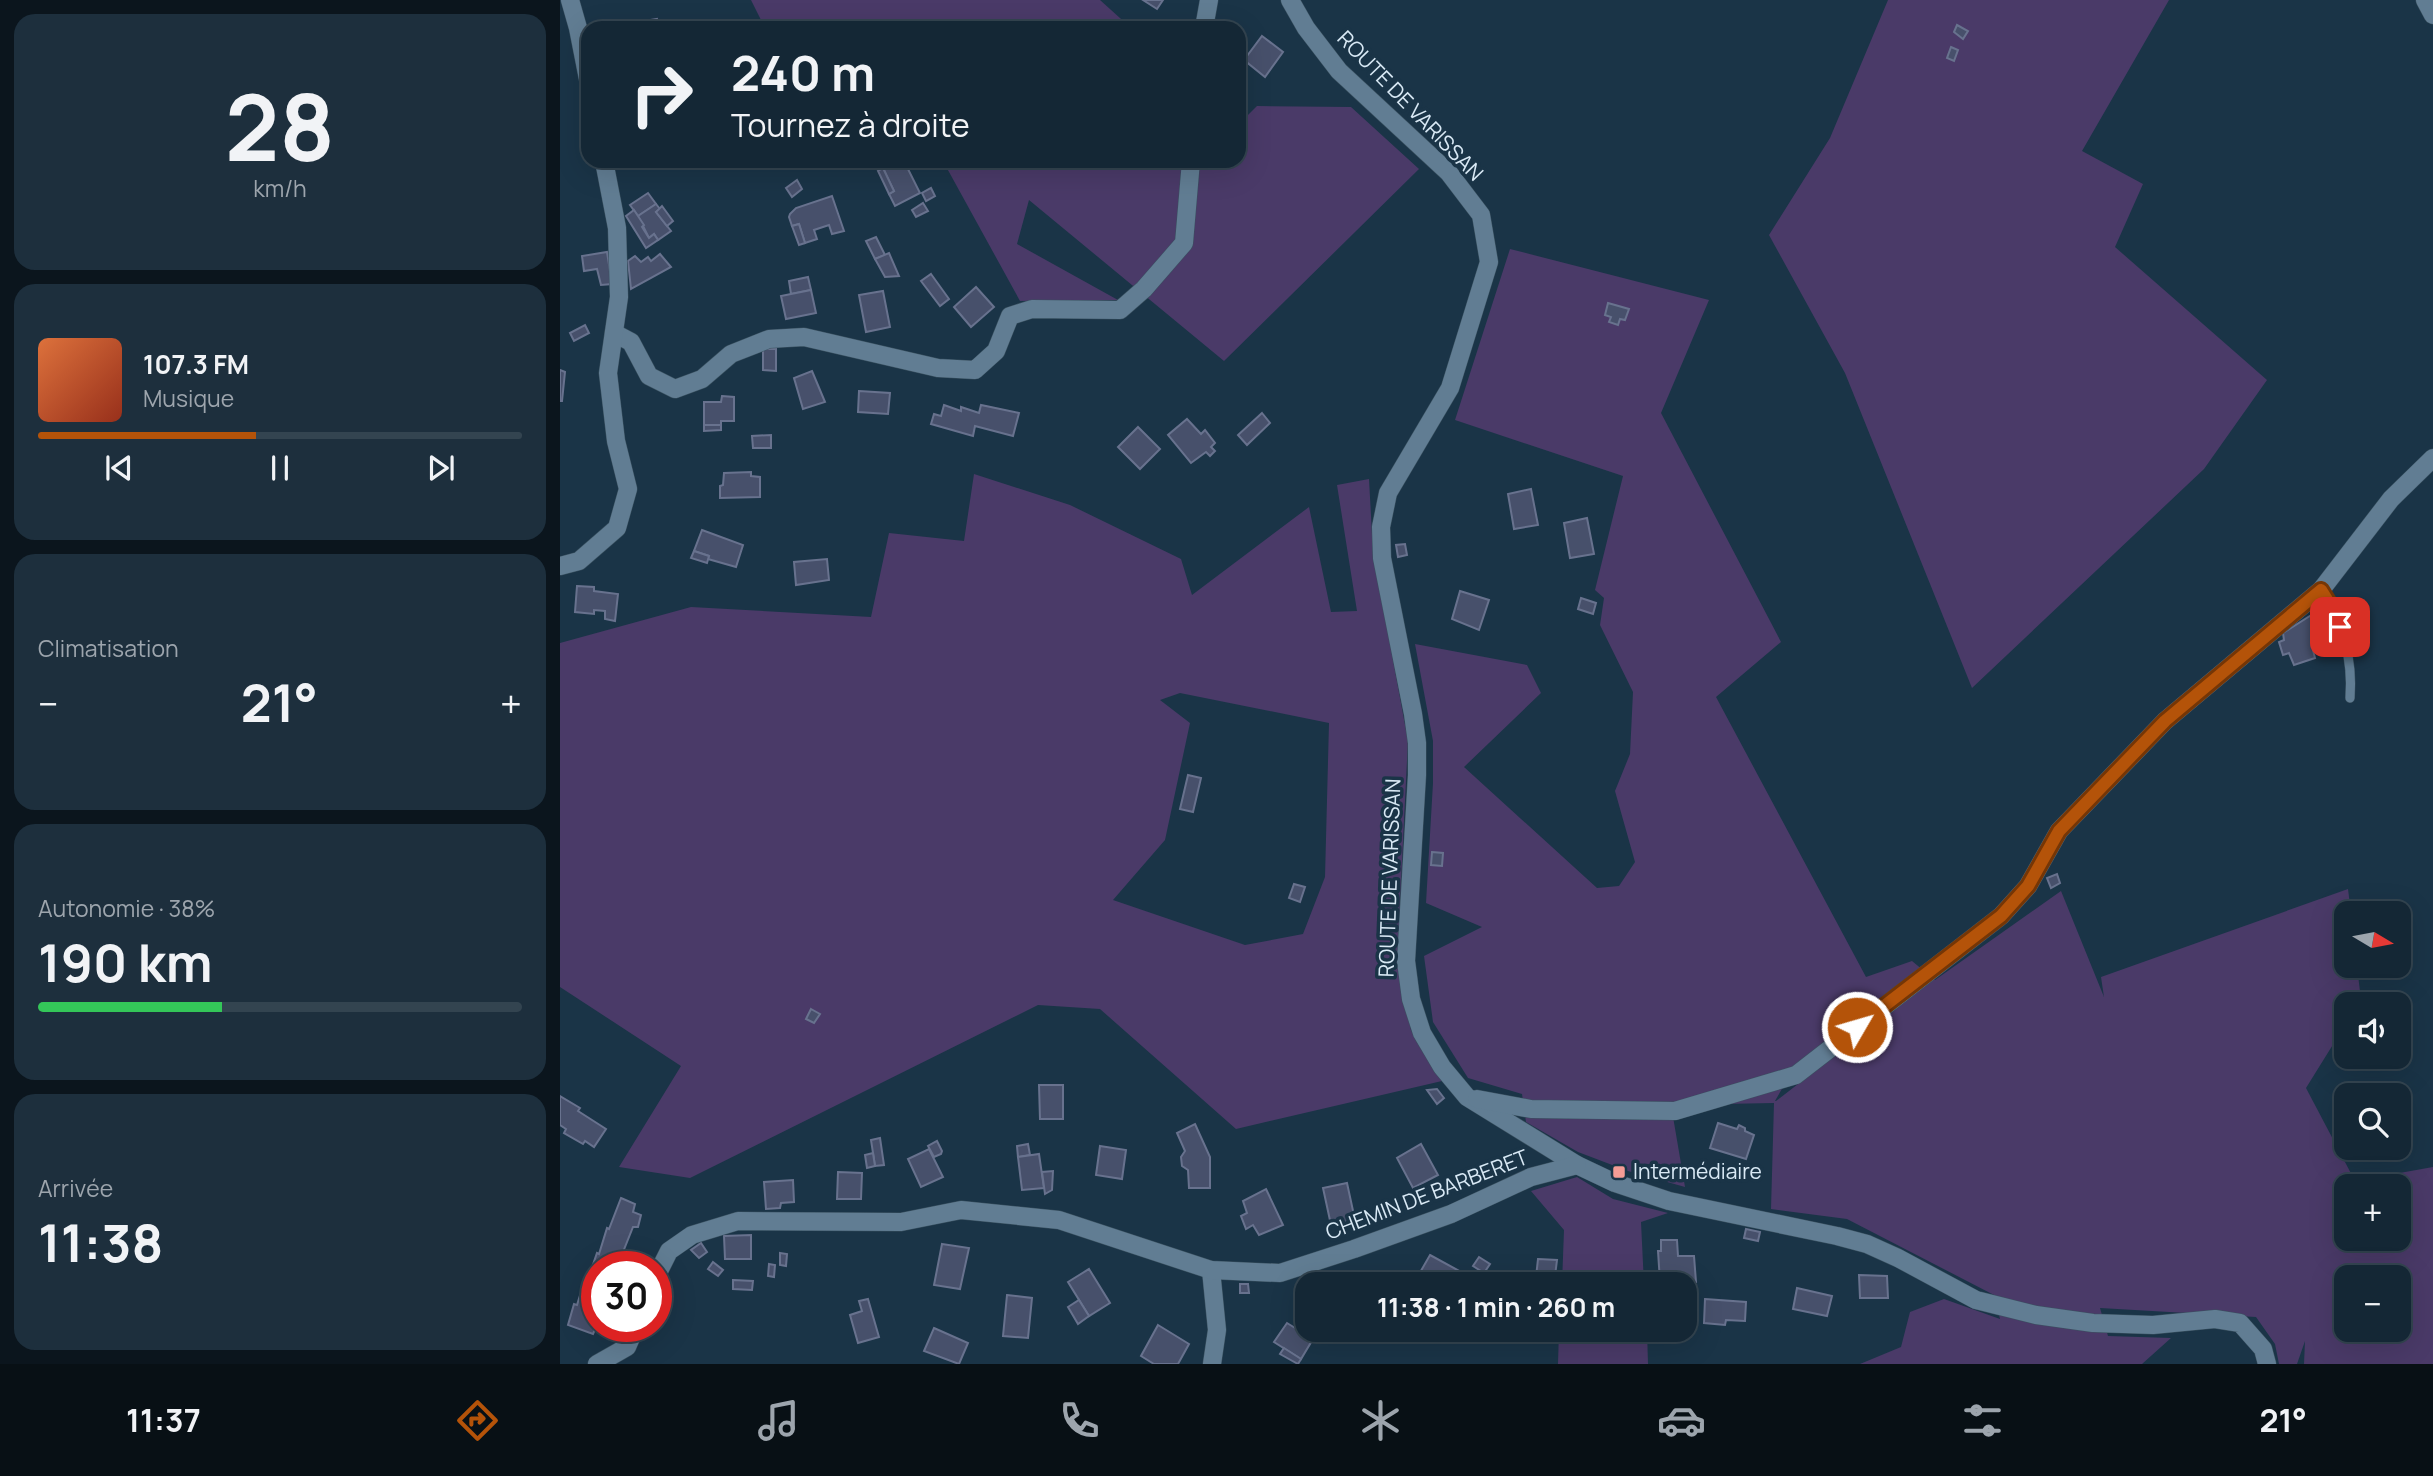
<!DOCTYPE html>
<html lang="fr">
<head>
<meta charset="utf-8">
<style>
	body { margin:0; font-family:Manrope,sans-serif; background:#1d2f3d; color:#f1f3f6; height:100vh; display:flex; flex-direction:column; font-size:26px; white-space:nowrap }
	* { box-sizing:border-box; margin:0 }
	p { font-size:23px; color:#9da5ad }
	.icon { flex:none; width:38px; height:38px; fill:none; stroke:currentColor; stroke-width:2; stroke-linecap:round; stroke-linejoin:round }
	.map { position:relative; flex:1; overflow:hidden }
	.panel { display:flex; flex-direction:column; gap:14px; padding:14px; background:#0b151d; width:560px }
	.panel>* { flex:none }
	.hud { position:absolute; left:21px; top:21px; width:665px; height:147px; border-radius:21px; box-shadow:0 7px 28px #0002,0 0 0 2px #334450; background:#142735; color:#f1f3f6; overflow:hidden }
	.needle { width:46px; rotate:100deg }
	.fabs { position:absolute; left:1774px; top:901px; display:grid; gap:14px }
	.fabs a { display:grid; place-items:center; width:77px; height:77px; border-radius:14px; background:#142735; box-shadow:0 7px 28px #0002,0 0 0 2px #334450; font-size:35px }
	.speed { position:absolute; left:21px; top:1251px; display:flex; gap:14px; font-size:35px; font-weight:700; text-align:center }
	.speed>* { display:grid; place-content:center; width:91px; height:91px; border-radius:50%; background:#142735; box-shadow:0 7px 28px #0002,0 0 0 2px #334450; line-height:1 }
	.speed .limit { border:10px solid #d22; background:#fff; color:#111 }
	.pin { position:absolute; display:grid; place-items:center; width:60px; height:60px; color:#fff; margin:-30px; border-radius:14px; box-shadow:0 4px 10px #0006 }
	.me { position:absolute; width:77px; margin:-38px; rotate:52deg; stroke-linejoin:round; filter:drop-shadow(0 0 5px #0008) }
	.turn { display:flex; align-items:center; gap:24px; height:147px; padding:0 35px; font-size:32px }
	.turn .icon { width:91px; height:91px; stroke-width:2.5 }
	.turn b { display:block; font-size:49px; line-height:60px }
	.big { font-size:52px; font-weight:700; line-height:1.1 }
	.panel .card { flex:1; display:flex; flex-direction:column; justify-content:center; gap:10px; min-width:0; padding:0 24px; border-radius:21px; background:#1d2f3d }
	.panel .dial { align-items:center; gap:0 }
	.dial b { font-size:91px; line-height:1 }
	.song { display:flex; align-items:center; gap:21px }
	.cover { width:84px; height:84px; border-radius:10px; background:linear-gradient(135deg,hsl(20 70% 55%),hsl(10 70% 35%)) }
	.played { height:7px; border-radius:4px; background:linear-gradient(90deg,#b45309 45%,#334450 45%) }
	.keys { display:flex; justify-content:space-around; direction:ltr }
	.heat { display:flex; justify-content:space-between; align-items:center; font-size:38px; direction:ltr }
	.charge { height:10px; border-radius:5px; background:linear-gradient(90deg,#34c759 38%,#334450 0) }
	.trip { position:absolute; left:735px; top:1272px; width:402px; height:70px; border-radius:21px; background:#142735; box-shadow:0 7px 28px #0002,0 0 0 2px #334450; font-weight:700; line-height:70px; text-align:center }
	.tabs { display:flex; height:112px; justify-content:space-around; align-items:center; background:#081015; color:#9da5ad }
	.tabs .icon { width:49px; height:49px }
	.tabs .active { color:#b45309 }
	.tabs b { font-size:32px; color:#f1f3f6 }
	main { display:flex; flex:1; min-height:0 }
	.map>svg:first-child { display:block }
	.green { fill:#4a3a68; fill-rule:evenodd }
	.building { fill:#47506b; stroke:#68728e; stroke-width:2 }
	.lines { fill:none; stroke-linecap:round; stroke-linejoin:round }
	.lane-casing { stroke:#3a5160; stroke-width:10 }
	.street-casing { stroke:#3a5160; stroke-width:19 }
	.lane { stroke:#617d93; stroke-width:9 }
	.street { stroke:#617d93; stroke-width:18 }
	.route-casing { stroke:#753606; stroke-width:18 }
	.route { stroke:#b45309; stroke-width:12 }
	.poi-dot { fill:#f59c95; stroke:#1a3447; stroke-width:2.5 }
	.labels { text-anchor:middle; stroke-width:7; stroke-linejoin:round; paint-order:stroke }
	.street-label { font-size:21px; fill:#d9e9f5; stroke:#1a3447 }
	.poi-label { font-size:21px; fill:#d9e9f5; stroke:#1a3447; text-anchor:start }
</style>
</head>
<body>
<main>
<section class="panel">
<div class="card dial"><b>28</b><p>km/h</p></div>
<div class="card">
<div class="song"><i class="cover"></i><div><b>107.3 FM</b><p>Musique</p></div></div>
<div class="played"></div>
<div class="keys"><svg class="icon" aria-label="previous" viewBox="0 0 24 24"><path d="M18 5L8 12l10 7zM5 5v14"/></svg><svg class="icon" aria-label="pause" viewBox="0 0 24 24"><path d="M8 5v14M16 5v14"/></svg><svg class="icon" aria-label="next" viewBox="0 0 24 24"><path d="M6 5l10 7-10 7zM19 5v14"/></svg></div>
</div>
<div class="card"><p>Climatisation</p>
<div class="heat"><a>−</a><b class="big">21°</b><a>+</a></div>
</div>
<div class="card"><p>Autonomie · 38%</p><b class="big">190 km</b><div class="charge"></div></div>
<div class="card"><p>Arrivée</p><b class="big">11:38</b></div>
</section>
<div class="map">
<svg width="1873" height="1364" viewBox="0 0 1873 1364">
	<rect width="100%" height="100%" fill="#1a3447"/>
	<g class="green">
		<polygon points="191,0 540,0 571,28 205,28"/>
		<polygon points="1328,0 1609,0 1522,151 1583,184 1555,247 1707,380 1644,469 1412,688 1285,373 1209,235 1270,138"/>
		<polygon points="697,106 791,107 859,169 664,361 469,200 457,244 558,300 460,301 383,161 679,161 679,124"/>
		<path d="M 950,249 L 1149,300 L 1101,413 L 1221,642 L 1156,697 L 1306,977 L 1352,961 L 1375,980 L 1501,891 L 1544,997 L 1541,977 L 1788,889 L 1791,913 L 1787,914 L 1787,966 L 1797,966 L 1801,1000 L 1798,1004 L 1787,1004 L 1787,1022 L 1746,1088 L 1795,1181 L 1873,1167 L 1873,1364 L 1744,1364 L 1745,1341 L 1737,1364 L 1719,1364 L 1715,1344 L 1696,1317 L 1540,1308 L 1548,1336 L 1611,1338 L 1582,1364 L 1300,1364 L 1341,1347 L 1350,1312 L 1384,1299 L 1440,1319 L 1434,1295 L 1287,1219 L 1211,1209 L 1214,1103 L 1111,1105 L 1125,1187 L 1068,1171 L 1018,1152 L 966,1122 L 962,1094 L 908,1078 L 873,1022 L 864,956 L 922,927 L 866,903 L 873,783 L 873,741 L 855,644 L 967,665 L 981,693 L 904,767 L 1037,888 L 1059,886 L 1075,862 L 1055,791 L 1070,754 L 1073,692 L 1040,625 L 1044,598 L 1035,590 L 1063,476 L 895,420 ZM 1321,1020 L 1216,1101 L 1215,1101 L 1236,1064 ZM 1787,1186 L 1839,1186 L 1839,1239 L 1787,1239 ZM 1787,1278 L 1839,1278 L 1839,1330 L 1787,1330 Z"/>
		<path d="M 414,474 L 510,505 L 621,559 L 632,595 L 749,507 L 771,612 L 797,611 L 777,485 L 809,479 L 813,552 L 848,741 L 837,962 L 851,1030 L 882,1081 L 676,1129 L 540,1009 L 478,1005 L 130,1178 L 59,1167 L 121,1066 L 0,987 L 0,643 L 131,607 L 311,617 L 329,533 L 404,541 ZM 620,693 L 769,723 L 765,877 L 743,934 L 685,945 L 553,900 L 605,840 L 630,723 L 600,700 Z"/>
		<polygon points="1017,1177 1053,1199 1108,1213 1081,1222 1084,1284 1002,1284 1004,1230 971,1191"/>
		<polygon points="999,1330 1087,1330 1088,1364 998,1364"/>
	</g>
	<g class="building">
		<polygon points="583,0 603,0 597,9"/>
		<polygon points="97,19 99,28 79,28 78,22"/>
		<polygon points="1397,25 1408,31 1403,39 1394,32"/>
		<polygon points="702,36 723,52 705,77 684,60"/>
		<polygon points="1391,47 1398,50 1394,61 1387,58"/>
		<polygon points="336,161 344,161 360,193 335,206 329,194 334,191 323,168"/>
		<polygon points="323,168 334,191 329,194 318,171"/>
		<polygon points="237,180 242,189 232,197 226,188"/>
		<polygon points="371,188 375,196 366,201 362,193"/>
		<polygon points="88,193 96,204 78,216 70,205"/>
		<polygon points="272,196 284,231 272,234 269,225 254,230 257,239 245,243 239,224 232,226 229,217 230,214 236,208"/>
		<polygon points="363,203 368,211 356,217 352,210"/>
		<polygon points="96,204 100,209 96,212 111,231 98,240 94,234 89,238 78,216"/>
		<polygon points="102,206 113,221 107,226 96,212"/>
		<polygon points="74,210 84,225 82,227 89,238 94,234 98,240 86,248 66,216"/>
		<polygon points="239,224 245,243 239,245 232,226"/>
		<polygon points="316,237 325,255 315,259 306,241"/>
		<polygon points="47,252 52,284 41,285 37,269 24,271 22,256"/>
		<polygon points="329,253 339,276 325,277 315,259"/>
		<polygon points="100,254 111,267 71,289 68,261 75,256 81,262 88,257 91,261"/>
		<polygon points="371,274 389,299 380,306 361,281"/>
		<polygon points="248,277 251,290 231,294 229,281"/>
		<polygon points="416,287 434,307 411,327 394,307"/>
		<polygon points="251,290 256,313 226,319 221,296"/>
		<polygon points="323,291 330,327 306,332 299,295"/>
		<polygon points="1048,303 1069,309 1065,320 1060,319 1058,325 1049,322 1051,317 1045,315"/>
		<polygon points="25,325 29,333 14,341 10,333"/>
		<polygon points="203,349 216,349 216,371 203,370"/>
		<polygon points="0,370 5,372 2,401 0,401"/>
		<polygon points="252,371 265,402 243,409 234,378"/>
		<polygon points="299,391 330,393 328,414 298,412"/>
		<polygon points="162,396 174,397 174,421 161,421 161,425 144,425 144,402 161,402"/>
		<polygon points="384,405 401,411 401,407 419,413 421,405 459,413 453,436 415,426 413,436 371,424 374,414 381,416"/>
		<polygon points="702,413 710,423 687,445 678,435"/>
		<polygon points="627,419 641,434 645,430 655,443 651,447 655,451 650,456 646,452 631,463 608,435"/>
		<polygon points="144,425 161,425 161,430 144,431"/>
		<polygon points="578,427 600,449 580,469 558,447"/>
		<polygon points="211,435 211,448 193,448 192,436"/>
		<polygon points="191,472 191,476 200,477 200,497 160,498 160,486 163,485 164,473"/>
		<polygon points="971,489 978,525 954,529 948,494"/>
		<polygon points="1027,518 1034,554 1010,558 1004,523"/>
		<polygon points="142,530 183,545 176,567 148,559 149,556 134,551"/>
		<polygon points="845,544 847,555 838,557 836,545"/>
		<polygon points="134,551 149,556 147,563 131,558"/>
		<polygon points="267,559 269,580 236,585 234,562"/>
		<polygon points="17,586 34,587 34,591 58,594 55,621 45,619 45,611 34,610 34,614 15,612"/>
		<polygon points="900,591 929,600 919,630 892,619"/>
		<polygon points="1021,598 1036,603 1033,614 1018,609"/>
		<polygon points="1761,609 1769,622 1773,639 1752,646 1755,658 1734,665 1729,653 1723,655 1719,642 1724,640 1723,633"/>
		<polygon points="628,775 641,778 633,812 620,809"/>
		<polygon points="872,852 883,853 882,866 871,865"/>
		<polygon points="1497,874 1500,883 1491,888 1487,878"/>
		<polygon points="734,884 745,887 740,902 729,898"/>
		<polygon points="251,1009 260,1014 254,1023 246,1019"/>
		<polygon points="479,1085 503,1085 503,1119 480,1119"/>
		<polygon points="877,1089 884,1098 877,1104 867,1090"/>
		<polygon points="0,1096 20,1108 18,1111 46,1129 34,1147 25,1141 23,1144 4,1133 6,1129 0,1125"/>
		<polygon points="1158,1123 1177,1129 1179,1125 1185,1128 1185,1131 1194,1135 1186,1159 1150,1148"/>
		<polygon points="635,1124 650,1157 650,1188 629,1188 628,1170 622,1166 621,1157 625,1151 617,1133"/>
		<polygon points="320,1138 324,1165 315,1166 311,1140"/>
		<polygon points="377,1141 382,1151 381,1154 374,1157 368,1146"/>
		<polygon points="468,1144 470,1155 458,1157 457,1146"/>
		<polygon points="861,1144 878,1175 853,1188 837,1158"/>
		<polygon points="540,1146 566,1150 562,1179 536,1175"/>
		<polygon points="369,1149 383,1177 361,1187 348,1159"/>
		<polygon points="313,1153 315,1166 307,1168 305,1155"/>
		<polygon points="479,1154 484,1188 462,1190 458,1157"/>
		<polygon points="493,1171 492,1190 485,1194 482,1172"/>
		<polygon points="278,1172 302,1173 301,1199 277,1199"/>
		<polygon points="233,1180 234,1202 221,1203 220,1208 206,1209 204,1182"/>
		<polygon points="787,1183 795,1220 771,1225 763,1188"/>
		<polygon points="706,1189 723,1225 699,1235 693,1225 686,1229 681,1216 687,1213 683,1201"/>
		<polygon points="61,1198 75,1204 73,1212 81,1215 78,1227 73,1227 57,1267 37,1267 37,1321 34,1320 32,1325 36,1327 33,1334 8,1325 14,1304 17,1305 25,1279 28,1279 37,1253 39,1254 47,1228 49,1229"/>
		<polygon points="1186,1229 1200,1232 1198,1241 1184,1238"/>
		<polygon points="191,1235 191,1259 165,1259 164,1236"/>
		<polygon points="1101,1240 1117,1240 1118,1256 1134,1256 1136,1282 1100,1282 1098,1251 1101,1251"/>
		<polygon points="141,1243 147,1252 139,1258 131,1250"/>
		<polygon points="382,1244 409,1248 400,1289 374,1285"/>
		<polygon points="220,1253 227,1254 226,1266 220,1265"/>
		<polygon points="870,1255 903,1273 897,1284 881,1284 874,1281 872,1284 858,1276"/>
		<polygon points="919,1257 930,1264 924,1273 913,1266"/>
		<polygon points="978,1259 997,1260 994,1284 962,1284 963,1276 976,1277"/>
		<polygon points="153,1262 163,1270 158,1276 148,1269"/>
		<polygon points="209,1264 215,1265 214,1277 208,1276"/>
		<polygon points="529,1269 550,1303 529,1316 508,1282"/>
		<polygon points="1299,1275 1327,1276 1328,1298 1300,1298"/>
		<polygon points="173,1280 193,1281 192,1290 173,1289"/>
		<polygon points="680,1284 688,1284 689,1293 680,1293"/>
		<polygon points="1237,1288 1272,1296 1267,1316 1233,1309"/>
		<polygon points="447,1295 472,1298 468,1338 443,1336"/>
		<polygon points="308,1299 319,1337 298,1343 290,1315 302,1311 299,1301"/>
		<polygon points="1145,1299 1186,1302 1185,1321 1166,1320 1165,1325 1144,1323"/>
		<polygon points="519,1300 529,1316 518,1324 508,1307"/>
		<polygon points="727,1323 753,1339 741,1359 714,1342"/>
		<polygon points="598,1325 629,1344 618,1364 594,1364 581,1356"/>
		<polygon points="374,1328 408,1343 399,1364 364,1351"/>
		<polygon points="724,1348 741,1359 738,1364 720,1354"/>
	</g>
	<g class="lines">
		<defs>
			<path id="lane" d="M 1761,590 C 1783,625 1793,658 1790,698"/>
			<g id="street">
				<polyline points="10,0 18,28 28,79"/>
				<polyline points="730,0 746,28 779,71 889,173 921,215 929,262 890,388 828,493 821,527 822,558 853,714 857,743 857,775 846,961 851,999 862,1033 882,1067 907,1097 1017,1165 1055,1183 1109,1201 1277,1236 1307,1244 1338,1258 1416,1300 1476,1315 1533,1323 1593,1325 1655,1319 1680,1323 1703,1349 1707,1364"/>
				<polyline points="1865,0 1873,15"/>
				<polyline points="644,28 649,0"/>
				<polyline points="54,333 71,342 89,376 115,389 142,379 171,354 209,339 244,337 378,368 415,370 436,351 450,316 472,309 560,310 584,289 624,243 631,161"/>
				<polyline points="0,566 19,561 57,528 68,489 56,441 48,373 59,297 57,228 44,161"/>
				<polyline points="917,1099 971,1109 1115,1111 1236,1075 1441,916 1468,886 1499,831 1605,721 1761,590 1831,499 1873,458"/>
				<polyline points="651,1270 657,1330 652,1364"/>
				<polyline points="96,1277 109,1251 132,1235 178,1221 341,1222 401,1210 499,1220 651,1270 720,1273 794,1249 891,1214 971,1177 1017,1165"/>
				<polyline points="37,1364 67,1347 76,1326"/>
			</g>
		</defs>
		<use href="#lane" class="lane-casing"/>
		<use href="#street" class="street-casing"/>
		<use href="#lane" class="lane"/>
		<use href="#street" class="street"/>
	</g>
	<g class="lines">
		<defs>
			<polyline id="route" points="1297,1027 1441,916 1468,886 1499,831 1605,721 1761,590 1774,611 1780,627"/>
		</defs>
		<use href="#route" class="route-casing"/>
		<use href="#route" class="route"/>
	</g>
	<rect class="poi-dot" x="1052" y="1165" width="14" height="14" rx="3.5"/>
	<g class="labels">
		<g class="street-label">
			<text transform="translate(850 106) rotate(46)" y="7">ROUTE DE VARISSAN</text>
			<text transform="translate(830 878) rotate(-88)" y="7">ROUTE DE VARISSAN</text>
			<text transform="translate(867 1195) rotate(-21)" y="7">CHEMIN DE BARBERET</text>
		</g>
		<g class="poi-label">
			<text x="1073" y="1179">Intermédiaire</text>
		</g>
	</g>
</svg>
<div class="fabs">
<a><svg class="needle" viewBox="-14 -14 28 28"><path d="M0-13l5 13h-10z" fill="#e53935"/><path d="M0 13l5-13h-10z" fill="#9da5ad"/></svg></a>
<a><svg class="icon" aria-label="sound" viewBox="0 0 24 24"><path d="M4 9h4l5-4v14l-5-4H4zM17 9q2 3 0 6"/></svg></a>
<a><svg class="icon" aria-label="search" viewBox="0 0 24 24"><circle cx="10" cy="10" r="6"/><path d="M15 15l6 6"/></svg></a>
<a>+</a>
<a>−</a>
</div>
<div class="speed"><div class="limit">30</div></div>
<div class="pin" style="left:1780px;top:627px;background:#d93025"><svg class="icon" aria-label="arrive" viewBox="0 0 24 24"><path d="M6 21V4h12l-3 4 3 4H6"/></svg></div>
<svg class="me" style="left:1297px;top:1027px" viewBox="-20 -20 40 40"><circle r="17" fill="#b45309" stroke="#fff" stroke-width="3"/><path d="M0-11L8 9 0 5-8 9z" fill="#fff"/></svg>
<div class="trip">11:38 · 1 min · 260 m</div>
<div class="hud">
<div class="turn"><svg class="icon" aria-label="right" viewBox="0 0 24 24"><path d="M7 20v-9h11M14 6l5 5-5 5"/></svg><div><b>240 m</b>Tournez à droite</div></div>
</div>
</div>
</main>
<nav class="tabs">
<b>11:37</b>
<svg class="icon active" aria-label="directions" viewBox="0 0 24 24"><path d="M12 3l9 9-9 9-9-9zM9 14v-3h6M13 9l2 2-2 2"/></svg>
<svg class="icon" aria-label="music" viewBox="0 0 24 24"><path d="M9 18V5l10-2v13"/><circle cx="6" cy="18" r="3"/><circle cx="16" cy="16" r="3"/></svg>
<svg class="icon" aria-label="phone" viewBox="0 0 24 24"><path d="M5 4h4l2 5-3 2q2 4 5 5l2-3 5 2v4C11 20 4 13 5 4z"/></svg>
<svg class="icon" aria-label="climate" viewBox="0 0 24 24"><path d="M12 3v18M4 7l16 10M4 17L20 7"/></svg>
<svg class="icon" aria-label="car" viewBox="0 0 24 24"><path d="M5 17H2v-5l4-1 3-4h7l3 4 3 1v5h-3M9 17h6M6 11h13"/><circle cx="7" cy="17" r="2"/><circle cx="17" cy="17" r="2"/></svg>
<svg class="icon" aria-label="filters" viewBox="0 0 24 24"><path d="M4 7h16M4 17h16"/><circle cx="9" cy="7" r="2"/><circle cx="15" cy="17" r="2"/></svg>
<b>21°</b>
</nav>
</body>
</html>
